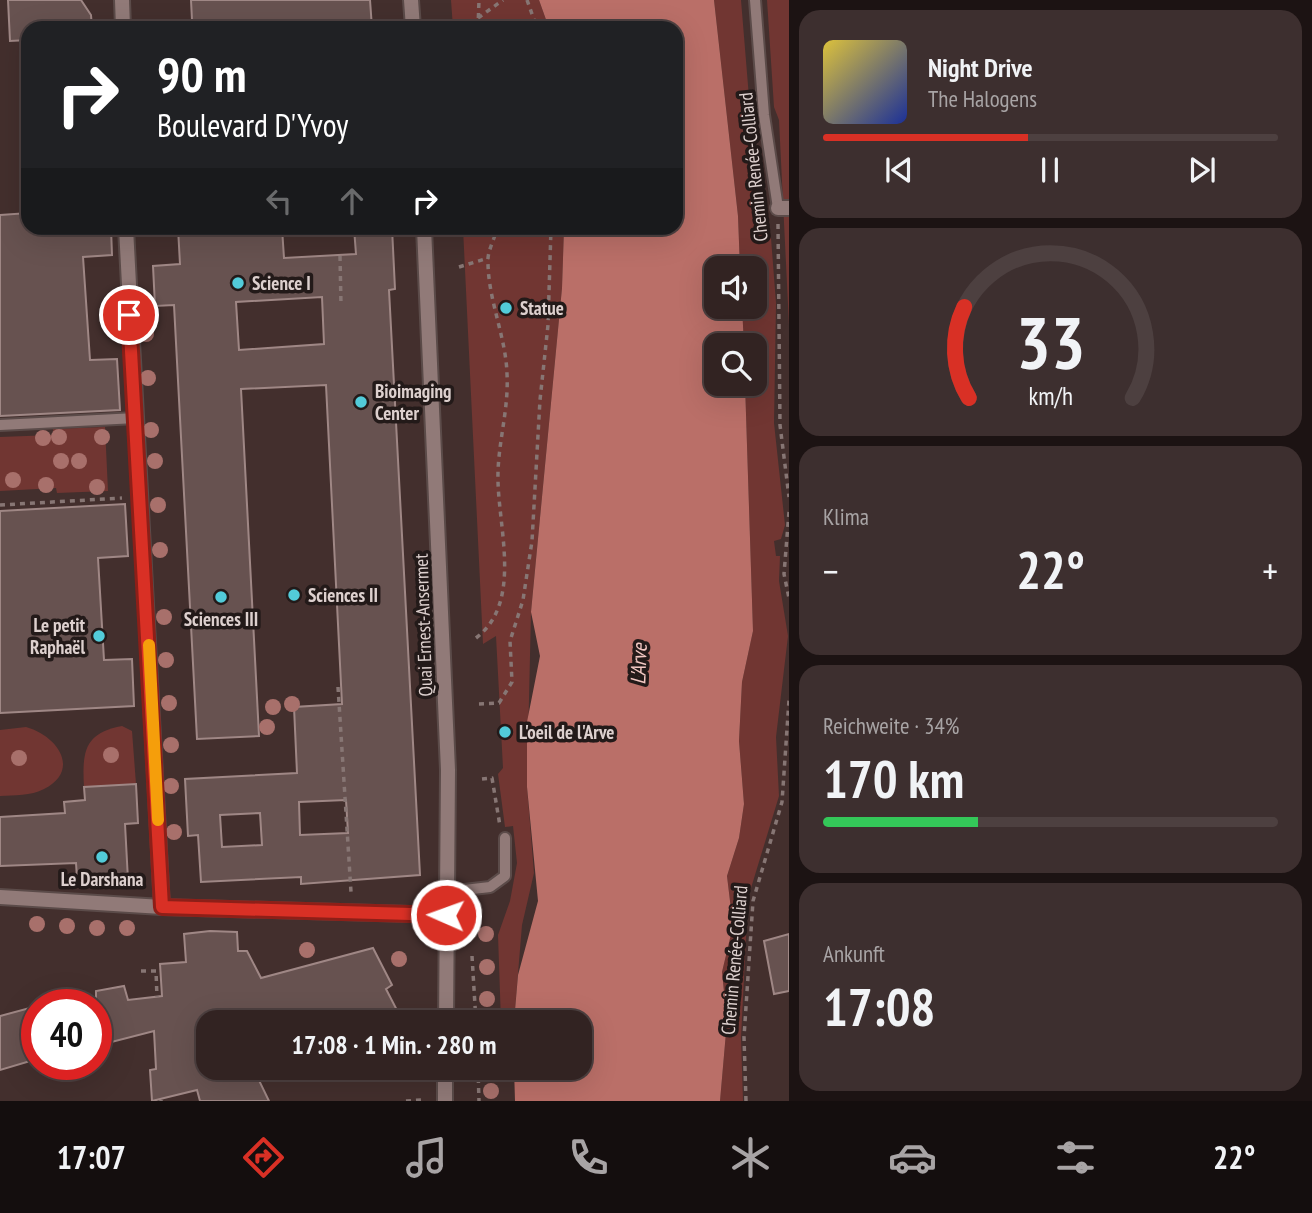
<!DOCTYPE html>
<html lang="de">
<head>
<meta charset="utf-8">
<style>
	body { margin:0; font-family:"PT Sans Narrow",sans-serif; background:#3d2f2f; color:#f1f3f6; height:100vh; display:flex; flex-direction:column; font-size:26px; white-space:nowrap }
	* { box-sizing:border-box; margin:0 }
	p { font-size:23px; color:#a8a4a5 }
	.icon { flex:none; width:38px; height:38px; fill:none; stroke:currentColor; stroke-width:2; stroke-linecap:round; stroke-linejoin:round }
	.map { position:relative; flex:1; overflow:hidden }
	.drawer { display:flex; flex-direction:column; gap:10px; padding:10px; background:#1c1313; width:523px }
	.drawer>* { flex:none }
	.top-card { position:absolute; left:21px; top:21px; width:662px; height:214px; border-radius:21px; box-shadow:0 7px 28px #0002,0 0 0 2px #4d4040; background:#202124; color:#fff; overflow:hidden }
	.controls { position:absolute; left:704px; top:256px; display:grid; gap:14px }
	.controls a { display:grid; place-items:center; width:63px; height:63px; border-radius:14px; background:#322322; box-shadow:0 7px 28px #0002,0 0 0 2px #4d4040; font-size:35px }
	.speed { position:absolute; left:21px; top:989px; display:flex; gap:14px; font-size:35px; font-weight:700; text-align:center }
	.speed>* { display:grid; place-content:center; width:91px; height:91px; border-radius:50%; background:#322322; box-shadow:0 7px 28px #0002,0 0 0 2px #4d4040; line-height:1 }
	.speed .limit { border:10px solid #d22; background:#fff; color:#111 }
	.pin { position:absolute; display:grid; place-items:center; width:60px; height:60px; color:#fff; margin:-30px; border:4px solid #fff; border-radius:50%; box-shadow:0 2px 7px #0007 }
	.me { position:absolute; width:77px; margin:-38px; rotate:272deg; stroke-linejoin:round; filter:drop-shadow(0 0 5px #0008) }
	.turn { display:flex; align-items:center; gap:24px; height:147px; padding:0 21px; font-size:32px }
	.turn .icon { width:91px; height:91px; stroke-width:2.5 }
	.turn b { display:block; font-size:49px; line-height:60px }
	.lanes { display:flex; align-items:center; height:66px; padding:0 21px; background:#0003; justify-content:center; gap:35px; direction:ltr }
	.lanes .off { opacity:.35 }
	.big { font-size:52px; font-weight:700; line-height:1.1 }
	.drawer .card { flex:1; display:flex; flex-direction:column; justify-content:center; gap:10px; min-width:0; padding:0 24px; border-radius:21px; background:#3d2f2f }
	.drawer .dial { align-items:center; gap:0 }
	.dial svg { height:182px; overflow:visible; fill:none; stroke:#4d4040; stroke-width:7; stroke-linecap:round; text-anchor:middle }
	.dial text { fill:#f1f3f6; stroke:none }
	.song { display:flex; align-items:center; gap:21px }
	.cover { width:84px; height:84px; border-radius:10px; background:linear-gradient(135deg,hsl(50 70% 55%),hsl(230 70% 35%)) }
	.played { height:7px; border-radius:4px; background:linear-gradient(90deg,#d93025 45%,#4d4040 45%) }
	.keys { display:flex; justify-content:space-around; direction:ltr }
	.heat { display:flex; justify-content:space-between; align-items:center; font-size:38px; direction:ltr }
	.charge { height:10px; border-radius:5px; background:linear-gradient(90deg,#34c759 34%,#4d4040 0) }
	.trip { position:absolute; left:196px; top:1010px; width:396px; height:70px; border-radius:21px; background:#322322; box-shadow:0 7px 28px #0002,0 0 0 2px #4d4040; font-weight:700; line-height:70px; text-align:center }
	.dock { display:flex; height:112px; justify-content:space-around; align-items:center; background:#140e0e; color:#a8a4a5 }
	.dock .icon { width:49px; height:49px }
	.dock .on { color:#d93025 }
	.dock b { font-size:32px; color:#f1f3f6 }
	main { display:flex; flex:1; min-height:0 }
	.map>svg:first-child { display:block }
	.green { fill:#713632 }
	.water { fill:#ba6f68 }
	.building { fill:#675250; stroke:#9f8785; stroke-width:2; fill-rule:evenodd }
	.lines { fill:none; stroke-linecap:round; stroke-linejoin:round }
	.service-casing { stroke:#5b4b49; stroke-width:14 }
	.pedestrian-casing { stroke:#5b4b49; stroke-width:18 }
	.minor-casing { stroke:#5b4b49; stroke-width:18 }
	.tertiary-casing { stroke:#5b4b49; stroke-width:18 }
	.path { stroke:#877674; stroke-width:3.5; stroke-dasharray:5 5; stroke-linecap:butt }
	.service { stroke:#917a78; stroke-width:10 }
	.pedestrian { stroke:#917a78; stroke-width:14 }
	.minor { stroke:#917a78; stroke-width:14 }
	.tertiary { stroke:#917a78; stroke-width:14 }
	.tree { fill:#a8706b }
	.route-casing { stroke:#8d1f18; stroke-width:18 }
	.route { stroke:#d93025; stroke-width:12 }
	.slow { stroke:#f59e0b; stroke-width:12 }
	.poi-dot { fill:#52cbd9; stroke:#231a19; stroke-width:2.5 }
	.labels { text-anchor:middle; stroke-width:7; stroke-linejoin:round; paint-order:stroke }
	.street-label { font-size:19px; fill:#ddd0ce; stroke:#231a19 }
	.poi-label { font-size:19px; font-weight:bold; fill:#ddd0ce; stroke:#231a19; text-anchor:start }
	.water-label { font-size:21px; font-style:italic; fill:#f2c7c2; stroke:#231a19 }
</style>
</head>
<body>
<main>
<div class="map">
<svg width="789" height="1101" viewBox="0 0 789 1101">
	<rect width="100%" height="100%" fill="#432f2d"/>
	<g class="green">
		<polygon points="451,0 539,0 549,28 453,28"/>
		<polygon points="714,0 741,0 753,146 771,238 776,303 774,423 785,525 781,539 774,541 776,556 780,556 779,581 788,636 776,737 779,796 748,898 741,1038 743,1101 720,1101 727,1021 722,972 733,926 727,876 739,838 744,804 739,741 742,682 753,631 745,383 754,383 754,345 744,345 742,306 754,306 754,268 740,268 738,216"/>
		<polygon points="767,0 789,0 789,453 789,325 779,120 774,107"/>
		<polygon points="463,228 564,228 562,288 531,612 527,787 534,873 522,925 514,1022 501,1022 498,935 510,901 517,863 513,826 505,827 498,774 503,768 496,636 483,644"/>
		<polygon points="105,427 108,491 57,493 56,488 0,491 0,437 53,435 53,429"/>
		<path d="M 122,726 L 132,731 L 136,784 L 84,787 C 82,752 84,733 122,726 Z"/>
		<path d="M 26,727 C 58,736 81,770 44,789 C 31,796 14,795 0,796 L 0,730 Z"/>
	</g>
	<polygon class="water" points="539,0 714,0 738,216 740,268 716,268 716,306 742,306 744,345 716,345 716,383 745,383 753,631 742,682 739,741 744,804 739,838 727,876 733,926 722,972 727,1021 720,1101 515,1101 514,1068 579,1068 579,1022 514,1022 518,975 538,901 527,787 527,722 540,656 531,612 562,288 564,228 676,228 676,28 549,28"/>
	<g class="building">
		<polygon points="8,0 81,0 91,15 92,28 28,28 28,40 10,41"/>
		<polygon points="191,0 370,0 372,28 199,28 198,20 192,20"/>
		<polygon points="28,213 28,228 111,228 112,255 83,257 90,360 117,359 120,410 0,416 0,215"/>
		<path d="M 178,228 L 282,228 L 284,258 L 356,254 L 354,228 L 392,228 L 395,289 L 389,290 L 420,875 L 301,884 L 301,877 L 201,882 L 198,835 L 188,836 L 185,779 L 297,773 L 294,707 L 342,704 L 326,385 L 241,389 L 259,736 L 197,739 L 174,305 L 155,306 L 153,266 L 180,264 ZM 322,297 L 324,344 L 239,350 L 236,302 ZM 346,800 L 348,833 L 300,835 L 299,802 ZM 260,813 L 262,845 L 222,847 L 220,815 Z"/>
		<polygon points="125,504 128,556 98,558 104,660 132,659 134,706 0,713 0,511"/>
		<polygon points="136,784 138,823 125,824 128,880 77,878 76,863 0,866 0,817 65,813 64,802 85,800 84,787"/>
		<polygon points="210,931 237,932 238,951 247,951 261,978 373,948 392,985 386,989 400,1016 387,1022 358,1022 357,1018 300,1022 208,1022 208,1068 253,1068 269,1101 200,1101 197,1090 152,1101 150,1070 156,1069 154,1031 96,1046 96,991 124,986 128,1000 162,996 160,964 186,962 184,934"/>
		<polygon points="789,934 789,991 774,994 764,941"/>
		<polygon points="37,1006 37,1059 0,1070 0,1016"/>
	</g>
	<g class="lines">
		<defs>
			<g id="service">
				<polyline points="755,0 764,115 778,208"/>
				<polyline points="0,425 136,418"/>
				<polyline points="447,892 490,887 505,876 505,838"/>
			</g>
			<polyline id="pedestrian" points="778,208 789,208"/>
			<g id="minor">
				<polyline points="122,0 123,28"/>
				<polyline points="126,228 162,907"/>
			</g>
			<g id="tertiary">
				<polyline points="411,0 413,28"/>
				<polyline points="424,228 448,770 446,1022"/>
				<polyline points="0,897 162,907 446,915"/>
				<polyline points="445,1101 445,1068"/>
			</g>
		</defs>
		<use href="#service" class="service-casing"/>
		<use href="#pedestrian" class="pedestrian-casing"/>
		<use href="#minor" class="minor-casing"/>
		<use href="#tertiary" class="tertiary-casing"/>
		<g class="path">
			<polyline points="527,0 537,28"/>
			<polyline points="478,18 503,0"/>
			<polyline points="478,28 479,0"/>
			<polyline points="778,224 780,425 789,497"/>
			<polyline points="340,256 341,305"/>
			<polyline points="459,267 488,258"/>
			<polyline points="0,505 122,498"/>
			<polyline points="789,512 784,574 789,598"/>
			<path d="M 476,638 C 522,603 499,531 498,481 C 497,445 509,411 507,374 C 506,336 487,298 488,258 C 489,248 495,238 497,228"/>
			<polyline points="338,687 351,892"/>
			<polyline points="479,704 499,703 512,682 510,641 523,600 532,541 540,400 548,325 551,228"/>
			<polyline points="482,779 492,778 500,826"/>
			<polyline points="472,956 476,1022"/>
			<polyline points="141,971 156,971 157,997"/>
			<polyline points="478,1068 479,1101"/>
			<polyline points="161,1100 161,1101"/>
			<polyline points="406,1101 421,1100"/>
			<polyline points="746,1101 744,1037 753,901 782,802 789,700"/>
		</g>
		<use href="#service" class="service"/>
		<use href="#pedestrian" class="pedestrian"/>
		<use href="#minor" class="minor"/>
		<use href="#tertiary" class="tertiary"/>
	</g>
	<g class="tree">
		<circle cx="146" cy="334" r="8"/>
		<circle cx="148" cy="378" r="8"/>
		<circle cx="151" cy="430" r="8"/>
		<circle cx="59" cy="437" r="8"/>
		<circle cx="102" cy="437" r="8"/>
		<circle cx="43" cy="438" r="8"/>
		<circle cx="61" cy="461" r="8"/>
		<circle cx="79" cy="461" r="8"/>
		<circle cx="155" cy="461" r="8"/>
		<circle cx="13" cy="480" r="8"/>
		<circle cx="46" cy="485" r="8"/>
		<circle cx="97" cy="487" r="8"/>
		<circle cx="158" cy="505" r="8"/>
		<circle cx="160" cy="550" r="8"/>
		<circle cx="164" cy="617" r="8"/>
		<circle cx="166" cy="660" r="8"/>
		<circle cx="169" cy="703" r="8"/>
		<circle cx="292" cy="704" r="8"/>
		<circle cx="273" cy="707" r="8"/>
		<circle cx="267" cy="727" r="8"/>
		<circle cx="171" cy="745" r="8"/>
		<circle cx="111" cy="755" r="8"/>
		<circle cx="19" cy="758" r="8"/>
		<circle cx="171" cy="786" r="8"/>
		<circle cx="174" cy="832" r="8"/>
		<circle cx="37" cy="924" r="8"/>
		<circle cx="67" cy="926" r="8"/>
		<circle cx="97" cy="928" r="8"/>
		<circle cx="127" cy="928" r="8"/>
		<circle cx="486" cy="934" r="8"/>
		<circle cx="307" cy="950" r="8"/>
		<circle cx="399" cy="959" r="8"/>
		<circle cx="487" cy="967" r="8"/>
		<circle cx="487" cy="999" r="8"/>
		<circle cx="491" cy="1091" r="8"/>
	</g>
	<g class="lines">
		<defs>
			<polyline id="route" points="129,315 162,907 446,915"/>
		</defs>
		<use href="#route" class="route-casing"/>
		<use href="#route" class="route"/>
		<polyline class="slow" points="149,645 158,820"/>
	</g>
	<g class="poi-dot">
		<circle cx="238" cy="283" r="7"/>
		<circle cx="506" cy="308" r="7"/>
		<circle cx="361" cy="402" r="7"/>
		<circle cx="294" cy="595" r="7"/>
		<circle cx="221" cy="597" r="7"/>
		<circle cx="99" cy="636" r="7"/>
		<circle cx="505" cy="732" r="7"/>
		<circle cx="102" cy="857" r="7"/>
	</g>
	<g class="labels">
		<g class="street-label">
			<text transform="translate(753 167) rotate(-96)" y="7">Chemin Renée-Colliard</text>
			<text transform="translate(423 625) rotate(-92)" y="7">Quai Ernest-Ansermet</text>
			<text transform="translate(734 960) rotate(-85)" y="7">Chemin Renée-Colliard</text>
		</g>
		<g class="poi-label">
			<text x="252" y="290">Science I</text>
			<text x="520" y="315">Statue</text>
			<text x="375" y="398">Bioimaging<tspan x="375" dy="22">Center</tspan></text>
			<text x="308" y="602">Sciences II</text>
			<text x="221" y="626" text-anchor="middle">Sciences III</text>
			<text x="85" y="632" text-anchor="end">Le petit<tspan x="85" dy="22">Raphaël</tspan></text>
			<text x="519" y="739">L'oeil de l'Arve</text>
			<text x="102" y="886" text-anchor="middle">Le Darshana</text>
		</g>
		<g class="water-label">
			<text transform="translate(639 664) rotate(-88)" y="7">L'Arve</text>
		</g>
	</g>
</svg>
<div class="controls">
<a><svg class="icon" aria-label="sound" viewBox="0 0 24 24"><path d="M4 9h4l5-4v14l-5-4H4zM17 9q2 3 0 6"/></svg></a>
<a><svg class="icon" aria-label="search" viewBox="0 0 24 24"><circle cx="10" cy="10" r="6"/><path d="M15 15l6 6"/></svg></a>
</div>
<div class="speed"><div class="limit">40</div></div>
<div class="pin" style="left:129px;top:315px;background:#d93025"><svg class="icon" aria-label="arrive" viewBox="0 0 24 24"><path d="M6 21V4h12l-3 4 3 4H6"/></svg></div>
<svg class="me" style="left:446px;top:915px" viewBox="-20 -20 40 40"><circle r="17" fill="#d93025" stroke="#fff" stroke-width="3"/><path d="M0-11L8 9 0 5-8 9z" fill="#fff"/></svg>
<div class="trip">17:08 · 1 Min. · 280 m</div>
<div class="top-card">
<div class="turn"><svg class="icon" aria-label="right" viewBox="0 0 24 24"><path d="M7 20v-9h11M14 6l5 5-5 5"/></svg><div><b>90 m</b>Boulevard D'Yvoy</div></div>
<div class="lanes"><svg class="icon off" aria-label="left" viewBox="0 0 24 24"><path d="M17 20v-9H6M10 6l-5 5 5 5"/></svg><svg class="icon off" aria-label="ahead" viewBox="0 0 24 24"><path d="M12 20V5M6 11l6-6 6 6"/></svg><svg class="icon" aria-label="right" viewBox="0 0 24 24"><path d="M7 20v-9h11M14 6l5 5-5 5"/></svg></div>
</div>
</div>
<section class="drawer">
<div class="card">
<div class="song"><i class="cover"></i><div><b>Night Drive</b><p>The Halogens</p></div></div>
<div class="played"></div>
<div class="keys"><svg class="icon" aria-label="previous" viewBox="0 0 24 24"><path d="M18 5L8 12l10 7zM5 5v14"/></svg><svg class="icon" aria-label="pause" viewBox="0 0 24 24"><path d="M8 5v14M16 5v14"/></svg><svg class="icon" aria-label="next" viewBox="0 0 24 24"><path d="M6 5l10 7-10 7zM19 5v14"/></svg></div>
</div>
<div class="card dial"><svg viewBox="0 0 100 80">
<path d="M14 69A42 42 0 1 1 86 69"/>
<path d="M14 69A42 42 0 0 1 12 29" stroke="#d93025"/>
<text x="50" y="56" font-size="32" font-weight="700">33</text>
<text x="50" y="72" font-size="11">km/h</text>
</svg></div>
<div class="card"><p>Klima</p>
<div class="heat"><a>−</a><b class="big">22°</b><a>+</a></div>
</div>
<div class="card"><p>Reichweite · 34%</p><b class="big">170 km</b><div class="charge"></div></div>
<div class="card"><p>Ankunft</p><b class="big">17:08</b></div>
</section>
</main>
<nav class="dock">
<b>17:07</b>
<svg class="icon on" aria-label="directions" viewBox="0 0 24 24"><path d="M12 3l9 9-9 9-9-9zM9 14v-3h6M13 9l2 2-2 2"/></svg>
<svg class="icon" aria-label="music" viewBox="0 0 24 24"><path d="M9 18V5l10-2v13"/><circle cx="6" cy="18" r="3"/><circle cx="16" cy="16" r="3"/></svg>
<svg class="icon" aria-label="phone" viewBox="0 0 24 24"><path d="M5 4h4l2 5-3 2q2 4 5 5l2-3 5 2v4C11 20 4 13 5 4z"/></svg>
<svg class="icon" aria-label="climate" viewBox="0 0 24 24"><path d="M12 3v18M4 7l16 10M4 17L20 7"/></svg>
<svg class="icon" aria-label="car" viewBox="0 0 24 24"><path d="M5 17H2v-5l4-1 3-4h7l3 4 3 1v5h-3M9 17h6M6 11h13"/><circle cx="7" cy="17" r="2"/><circle cx="17" cy="17" r="2"/></svg>
<svg class="icon" aria-label="filters" viewBox="0 0 24 24"><path d="M4 7h16M4 17h16"/><circle cx="9" cy="7" r="2"/><circle cx="15" cy="17" r="2"/></svg>
<b>22°</b>
</nav>
</body>
</html>
